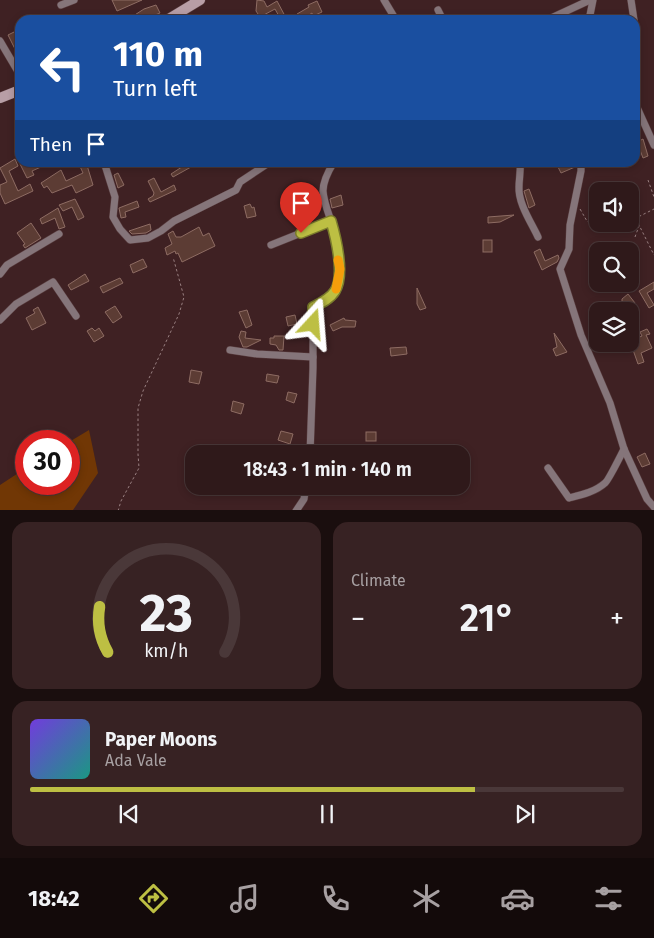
<!DOCTYPE html>
<html lang="en">
<head>
<meta charset="utf-8">
<style>
	body { margin:0; font-family:"Fira Sans",sans-serif; background:#372223; color:#f1f3f6; height:100vh; display:flex; flex-direction:column; font-size:19px; white-space:nowrap }
	* { box-sizing:border-box; margin:0 }
	p { font-size:16px; color:#a7a0a2 }
	.icon { flex:none; width:28px; height:28px; fill:none; stroke:currentColor; stroke-width:2; stroke-linecap:round; stroke-linejoin:round }
	.map { position:relative; height:510px; overflow:hidden }
	.details { display:flex; flex-direction:column; gap:12px; padding:12px; background:#1a0e0e; flex:1 }
	.details>* { flex:none }
	.guide { position:absolute; left:15px; top:15px; width:625px; height:152px; border-radius:15px; box-shadow:0 2px 8px #0003,0 0 0 1px #4a3839; background:#1a4fa0; color:#fff; overflow:hidden }
	.fabs { position:absolute; left:589px; top:182px; display:grid; gap:10px }
	.fabs a { display:grid; place-items:center; width:50px; height:50px; border-radius:10px; background:#2f191a; box-shadow:0 2px 8px #0003,0 0 0 1px #4a3839; font-size:25px }
	.speed { position:absolute; left:15px; top:430px; display:flex; gap:10px; font-size:25px; font-weight:700; text-align:center }
	.speed>* { display:grid; place-content:center; width:65px; height:65px; border-radius:50%; background:#2f191a; box-shadow:0 2px 8px #0003,0 0 0 1px #4a3839; line-height:1 }
	.speed .limit { border:8px solid #d22; background:#fff; color:#111 }
	.pin { position:absolute; display:grid; place-items:center; width:42px; height:42px; color:#fff; margin:-51px -21px; border-radius:50% 50% 50% 0; rotate:-45deg; box-shadow:0 0 5px #0007 }
	.pin .icon { rotate:45deg }
	.me { position:absolute; width:55px; margin:-28px; rotate:19deg; stroke-linejoin:round; filter:drop-shadow(0 0 4px #0008) }
	.turn { display:flex; align-items:center; gap:18px; height:105px; padding:0 15px; font-size:22px }
	.turn .icon { width:65px; height:65px; stroke-width:2.5 }
	.turn b { display:block; font-size:35px; line-height:42px }
	.then { display:flex; align-items:center; height:48px; padding:0 15px; background:#0003; gap:10px; font-size:19px }
	.big { font-size:38px; font-weight:600; line-height:1.1 }
	.details .tile { flex:1; display:flex; flex-direction:column; justify-content:center; gap:8px; min-width:0; padding:0 18px; border-radius:15px; background:#372223 }
	.details .dial { align-items:center; gap:0 }
	.dial svg { height:130px; overflow:visible; fill:none; stroke:#4a3839; stroke-width:7; stroke-linecap:round; text-anchor:middle }
	.dial text { fill:#f1f3f6; stroke:none }
	.song { display:flex; align-items:center; gap:15px }
	.cover { width:60px; height:60px; border-radius:8px; background:linear-gradient(135deg,hsl(260 70% 55%),hsl(170 70% 35%)) }
	.played { height:5px; border-radius:2px; background:linear-gradient(90deg,#bdbf43 75%,#4a3839 75%) }
	.keys { display:flex; justify-content:space-around; direction:ltr }
	.heat { display:flex; justify-content:space-between; align-items:center; font-size:28px; direction:ltr }
	.details .tiles { flex:1; display:grid; gap:12px; grid-template-columns:1fr 1fr }
	.tile:last-child { grid-column:span 2 }
	.trip { position:absolute; left:185px; top:445px; width:285px; height:50px; border-radius:15px; background:#2f191a; box-shadow:0 2px 8px #0003,0 0 0 1px #4a3839; font-weight:600; line-height:50px; text-align:center }
	.dock { display:flex; height:80px; justify-content:space-around; align-items:center; background:#130a0a; color:#a7a0a2 }
	.dock .icon { width:35px; height:35px }
	.dock .current { color:#bdbf43 }
	.dock b { font-size:22px; color:#f1f3f6 }
	.map>svg:first-child { display:block }
	.green { fill:#713705 }
	.building { fill:#5c3c34; stroke:#8e6c63 }
	.lines { fill:none; stroke-linecap:round; stroke-linejoin:round }
	.minor-casing { stroke:#593d3f; stroke-width:8 }
	.secondary-casing { stroke:#593d3f; stroke-width:11 }
	.path { stroke:#998081; stroke-width:1; stroke-dasharray:2.5 2.5; stroke-linecap:butt }
	.minor { stroke:#85757a; stroke-width:7 }
	.secondary { stroke:#b89ea6; stroke-width:10 }
	.route-casing { stroke:#7b7c2c; stroke-width:12 }
	.route { stroke:#bdbf43; stroke-width:9 }
	.slow { stroke:#f59e0b; stroke-width:9 }
</style>
</head>
<body>
<div class="map">
<svg width="654" height="511" viewBox="0 0 654 511">
	<rect width="100%" height="100%" fill="#3f2123"/>
	<polygon class="green" points="89,430 98,473 73,510 0,510 0,485 26,468 26,484 69,484 69,442"/>
	<g class="building">
		<polygon points="112,0 142,0 117,11"/>
		<polygon points="257,0 264,1 267,7 277,1 285,16 280,18 275,9 260,17 256,11"/>
		<polygon points="317,1 322,12 313,16 312,13 301,20 297,14 309,7 308,5"/>
		<polygon points="156,5 160,13 150,17 148,20 127,20 144,9"/>
		<polygon points="14,32 20,46 20,59 8,35"/>
		<polygon points="643,139 648,156 643,158 637,142"/>
		<polygon points="15,159 18,166 9,171 18,191 30,184 33,191 5,204 0,193 0,185 7,182 0,168"/>
		<polygon points="19,162 52,162 32,171 34,175 27,178"/>
		<polygon points="78,162 86,162 93,185 76,193 72,185 52,193 47,186 44,188 41,183 61,170 66,181 83,173"/>
		<polygon points="568,162 573,162 575,167 561,173 558,167"/>
		<polygon points="188,163 191,167 173,177 171,174"/>
		<polygon points="118,173 124,185 118,188 114,175"/>
		<polygon points="154,178 161,192 174,185 176,190 150,202 148,199 153,196 154,193 148,181"/>
		<polygon points="529,189 535,205 529,208 524,191"/>
		<polygon points="341,195 343,205 332,208 330,199"/>
		<polygon points="75,199 84,217 78,220 72,207 63,211 59,205"/>
		<polygon points="137,201 139,207 125,212 126,217 121,218 119,208"/>
		<polygon points="250,204 252,208 254,207 256,216 247,218 244,206"/>
		<polygon points="58,208 65,227 59,229 55,218 42,224 40,219"/>
		<polygon points="514,215 500,222 488,223 488,217"/>
		<polygon points="31,223 41,238 25,248 23,245 25,244 17,233"/>
		<polygon points="150,224 151,230 146,233 132,234 129,231"/>
		<polygon points="199,227 203,236 209,233 215,246 182,262 178,253 176,254 175,251 167,255 165,248 172,244 168,234 173,231 176,237 181,237"/>
		<rect x="483" y="240" width="9" height="12"/>
		<polygon points="540,249 545,261 558,255 559,258 557,262 542,270 534,252"/>
		<polygon points="143,259 147,267 133,273 130,265"/>
		<polygon points="85,274 89,281 71,290 68,285"/>
		<polygon points="120,278 123,283 103,293 100,287"/>
		<polygon points="654,282 654,289 647,293 654,305 649,308 639,291"/>
		<polygon points="417,288 426,308 420,310 417,304"/>
		<polygon points="628,294 635,303 629,309 622,301 622,299"/>
		<polygon points="115,306 122,317 113,323 105,312"/>
		<polygon points="38,307 46,323 32,330 26,318 35,313 33,310"/>
		<polygon points="247,310 252,325 246,328 239,312"/>
		<polygon points="295,315 297,324 288,326 286,317"/>
		<polygon points="344,318 345,320 356,321 355,327 342,327 333,331 330,325"/>
		<polygon points="92,328 95,331 99,328 104,336 94,342 87,331"/>
		<polygon points="647,329 650,334 646,335 652,348 641,353 644,362 638,364 632,347 630,347 630,341 642,336 640,332"/>
		<polygon points="241,331 246,332 245,338 261,340 247,347 243,347 239,337"/>
		<polygon points="554,333 567,352 556,356 553,349 557,347"/>
		<polygon points="274,336 284,336 283,350 279,350 276,345 270,344 270,338 274,338"/>
		<polygon points="406,347 407,354 391,356 390,348"/>
		<polygon points="191,370 202,372 199,384 189,382"/>
		<polygon points="267,374 279,376 277,383 266,381"/>
		<polygon points="288,392 297,394 294,403 286,400"/>
		<polygon points="233,401 244,404 241,414 231,411"/>
		<polygon points="281,431 293,434 290,444 278,440"/>
		<rect x="366" y="432" width="10" height="9"/>
		<polygon points="645,453 650,464 642,467 637,457"/>
	</g>
	<g class="lines">
		<defs>
			<g id="minor">
				<polyline points="384,0 396,20"/>
				<polyline points="631,0 634,20"/>
				<polyline points="61,5 74,0"/>
				<polyline points="438,10 443,20"/>
				<polyline points="547,20 590,0"/>
				<polyline points="589,20 593,0"/>
				<polyline points="0,41 20,75"/>
				<polyline points="635,103 654,145"/>
				<polyline points="104,162 115,197 113,217 120,229 130,240 148,238 161,231 174,221 236,190 240,182 270,162"/>
				<path d="M 520,162 C 521,173 519,178 519,187 C 518,203 531,222 538,237"/>
				<polyline points="581,162 581,171 570,225 569,249 560,269 581,335 610,403 624,449 647,499 654,507"/>
				<polyline points="271,245 331,221"/>
				<polyline points="0,274 7,265 59,234"/>
				<polyline points="0,320 16,304 53,282 76,316"/>
				<polyline points="230,350 257,354 313,357"/>
				<path d="M 310,454 L 313,368 L 313,307 C 321,302 333,298 336,288 C 342,273 339,250 335,235 C 332,220 324,206 323,191 C 323,181 329,170 334,162"/>
				<path d="M 548,468 L 569,498 C 581,495 595,492 605,483 C 608,481 621,455 624,449"/>
				<polyline points="296,511 304,499 306,486"/>
			</g>
			<g id="secondary">
				<polyline points="167,20 200,0"/>
				<polyline points="0,98 20,90"/>
			</g>
		</defs>
		<use href="#minor" class="minor-casing"/>
		<use href="#secondary" class="secondary-casing"/>
		<g class="path">
			<polyline points="648,180 654,197"/>
			<path d="M 580,209 C 588,222 588,229 605,224"/>
			<polyline points="636,219 654,255"/>
			<polyline points="630,221 654,209"/>
			<polyline points="619,224 622,225 625,224"/>
			<polyline points="635,237 639,226"/>
			<polyline points="118,511 121,501 139,468 138,454 138,408 143,391 179,314 184,297 173,257"/>
		</g>
		<use href="#minor" class="minor"/>
		<use href="#secondary" class="secondary"/>
	</g>
	<g class="lines">
		<defs>
			<path id="route" d="M 301,233 L 331,221 C 336,238 345,275 335,291 C 330,299 321,303 313,307 L 313,324"/>
		</defs>
		<use href="#route" class="route-casing"/>
		<use href="#route" class="route"/>
		<polyline class="slow" points="336,289 340,269 338,260"/>
	</g>
</svg>
<div class="fabs">
<a><svg class="icon" aria-label="sound" viewBox="0 0 24 24"><path d="M4 9h4l5-4v14l-5-4H4zM17 9q2 3 0 6"/></svg></a>
<a><svg class="icon" aria-label="search" viewBox="0 0 24 24"><circle cx="10" cy="10" r="6"/><path d="M15 15l6 6"/></svg></a>
<a><svg class="icon" aria-label="layers" viewBox="0 0 24 24"><path d="M12 4l9 5-9 5-9-5zM3 14l9 5 9-5"/></svg></a>
</div>
<div class="speed"><div class="limit">30</div></div>
<div class="pin" style="left:301px;top:233px;background:#d93025"><svg class="icon" aria-label="arrive" viewBox="0 0 24 24"><path d="M6 21V4h12l-3 4 3 4H6"/></svg></div>
<svg class="me" style="left:313px;top:324px" viewBox="-20 -20 40 40"><path d="M0-17L14 15 0 8-14 15z" fill="#bdbf43" stroke="#fff" stroke-width="4"/></svg>
<div class="trip">18:43 · 1 min · 140 m</div>
<div class="guide">
<div class="turn"><svg class="icon" aria-label="left" viewBox="0 0 24 24"><path d="M17 20v-9H6M10 6l-5 5 5 5"/></svg><div><b>110 m</b>Turn left</div></div>
<div class="then">Then<svg class="icon" aria-label="arrive" viewBox="0 0 24 24"><path d="M6 21V4h12l-3 4 3 4H6"/></svg></div>
</div>
</div>
<section class="details">
<div class="tiles">
<div class="tile dial"><svg viewBox="0 0 100 80">
<path d="M14 69A42 42 0 1 1 86 69"/>
<path d="M14 69A42 42 0 0 1 9 41" stroke="#bdbf43"/>
<text x="50" y="56" font-size="32" font-weight="700">23</text>
<text x="50" y="72" font-size="11">km/h</text>
</svg></div>
<div class="tile"><p>Climate</p>
<div class="heat"><a>−</a><b class="big">21°</b><a>+</a></div>
</div>
<div class="tile">
<div class="song"><i class="cover"></i><div><b>Paper Moons</b><p>Ada Vale</p></div></div>
<div class="played"></div>
<div class="keys"><svg class="icon" aria-label="previous" viewBox="0 0 24 24"><path d="M18 5L8 12l10 7zM5 5v14"/></svg><svg class="icon" aria-label="pause" viewBox="0 0 24 24"><path d="M8 5v14M16 5v14"/></svg><svg class="icon" aria-label="next" viewBox="0 0 24 24"><path d="M6 5l10 7-10 7zM19 5v14"/></svg></div>
</div>
</div>
</section>
<nav class="dock">
<b>18:42</b>
<svg class="icon current" aria-label="directions" viewBox="0 0 24 24"><path d="M12 3l9 9-9 9-9-9zM9 14v-3h6M13 9l2 2-2 2"/></svg>
<svg class="icon" aria-label="music" viewBox="0 0 24 24"><path d="M9 18V5l10-2v13"/><circle cx="6" cy="18" r="3"/><circle cx="16" cy="16" r="3"/></svg>
<svg class="icon" aria-label="phone" viewBox="0 0 24 24"><path d="M5 4h4l2 5-3 2q2 4 5 5l2-3 5 2v4C11 20 4 13 5 4z"/></svg>
<svg class="icon" aria-label="climate" viewBox="0 0 24 24"><path d="M12 3v18M4 7l16 10M4 17L20 7"/></svg>
<svg class="icon" aria-label="car" viewBox="0 0 24 24"><path d="M5 17H2v-5l4-1 3-4h7l3 4 3 1v5h-3M9 17h6M6 11h13"/><circle cx="7" cy="17" r="2"/><circle cx="17" cy="17" r="2"/></svg>
<svg class="icon" aria-label="filters" viewBox="0 0 24 24"><path d="M4 7h16M4 17h16"/><circle cx="9" cy="7" r="2"/><circle cx="15" cy="17" r="2"/></svg>
</nav>
</body>
</html>
